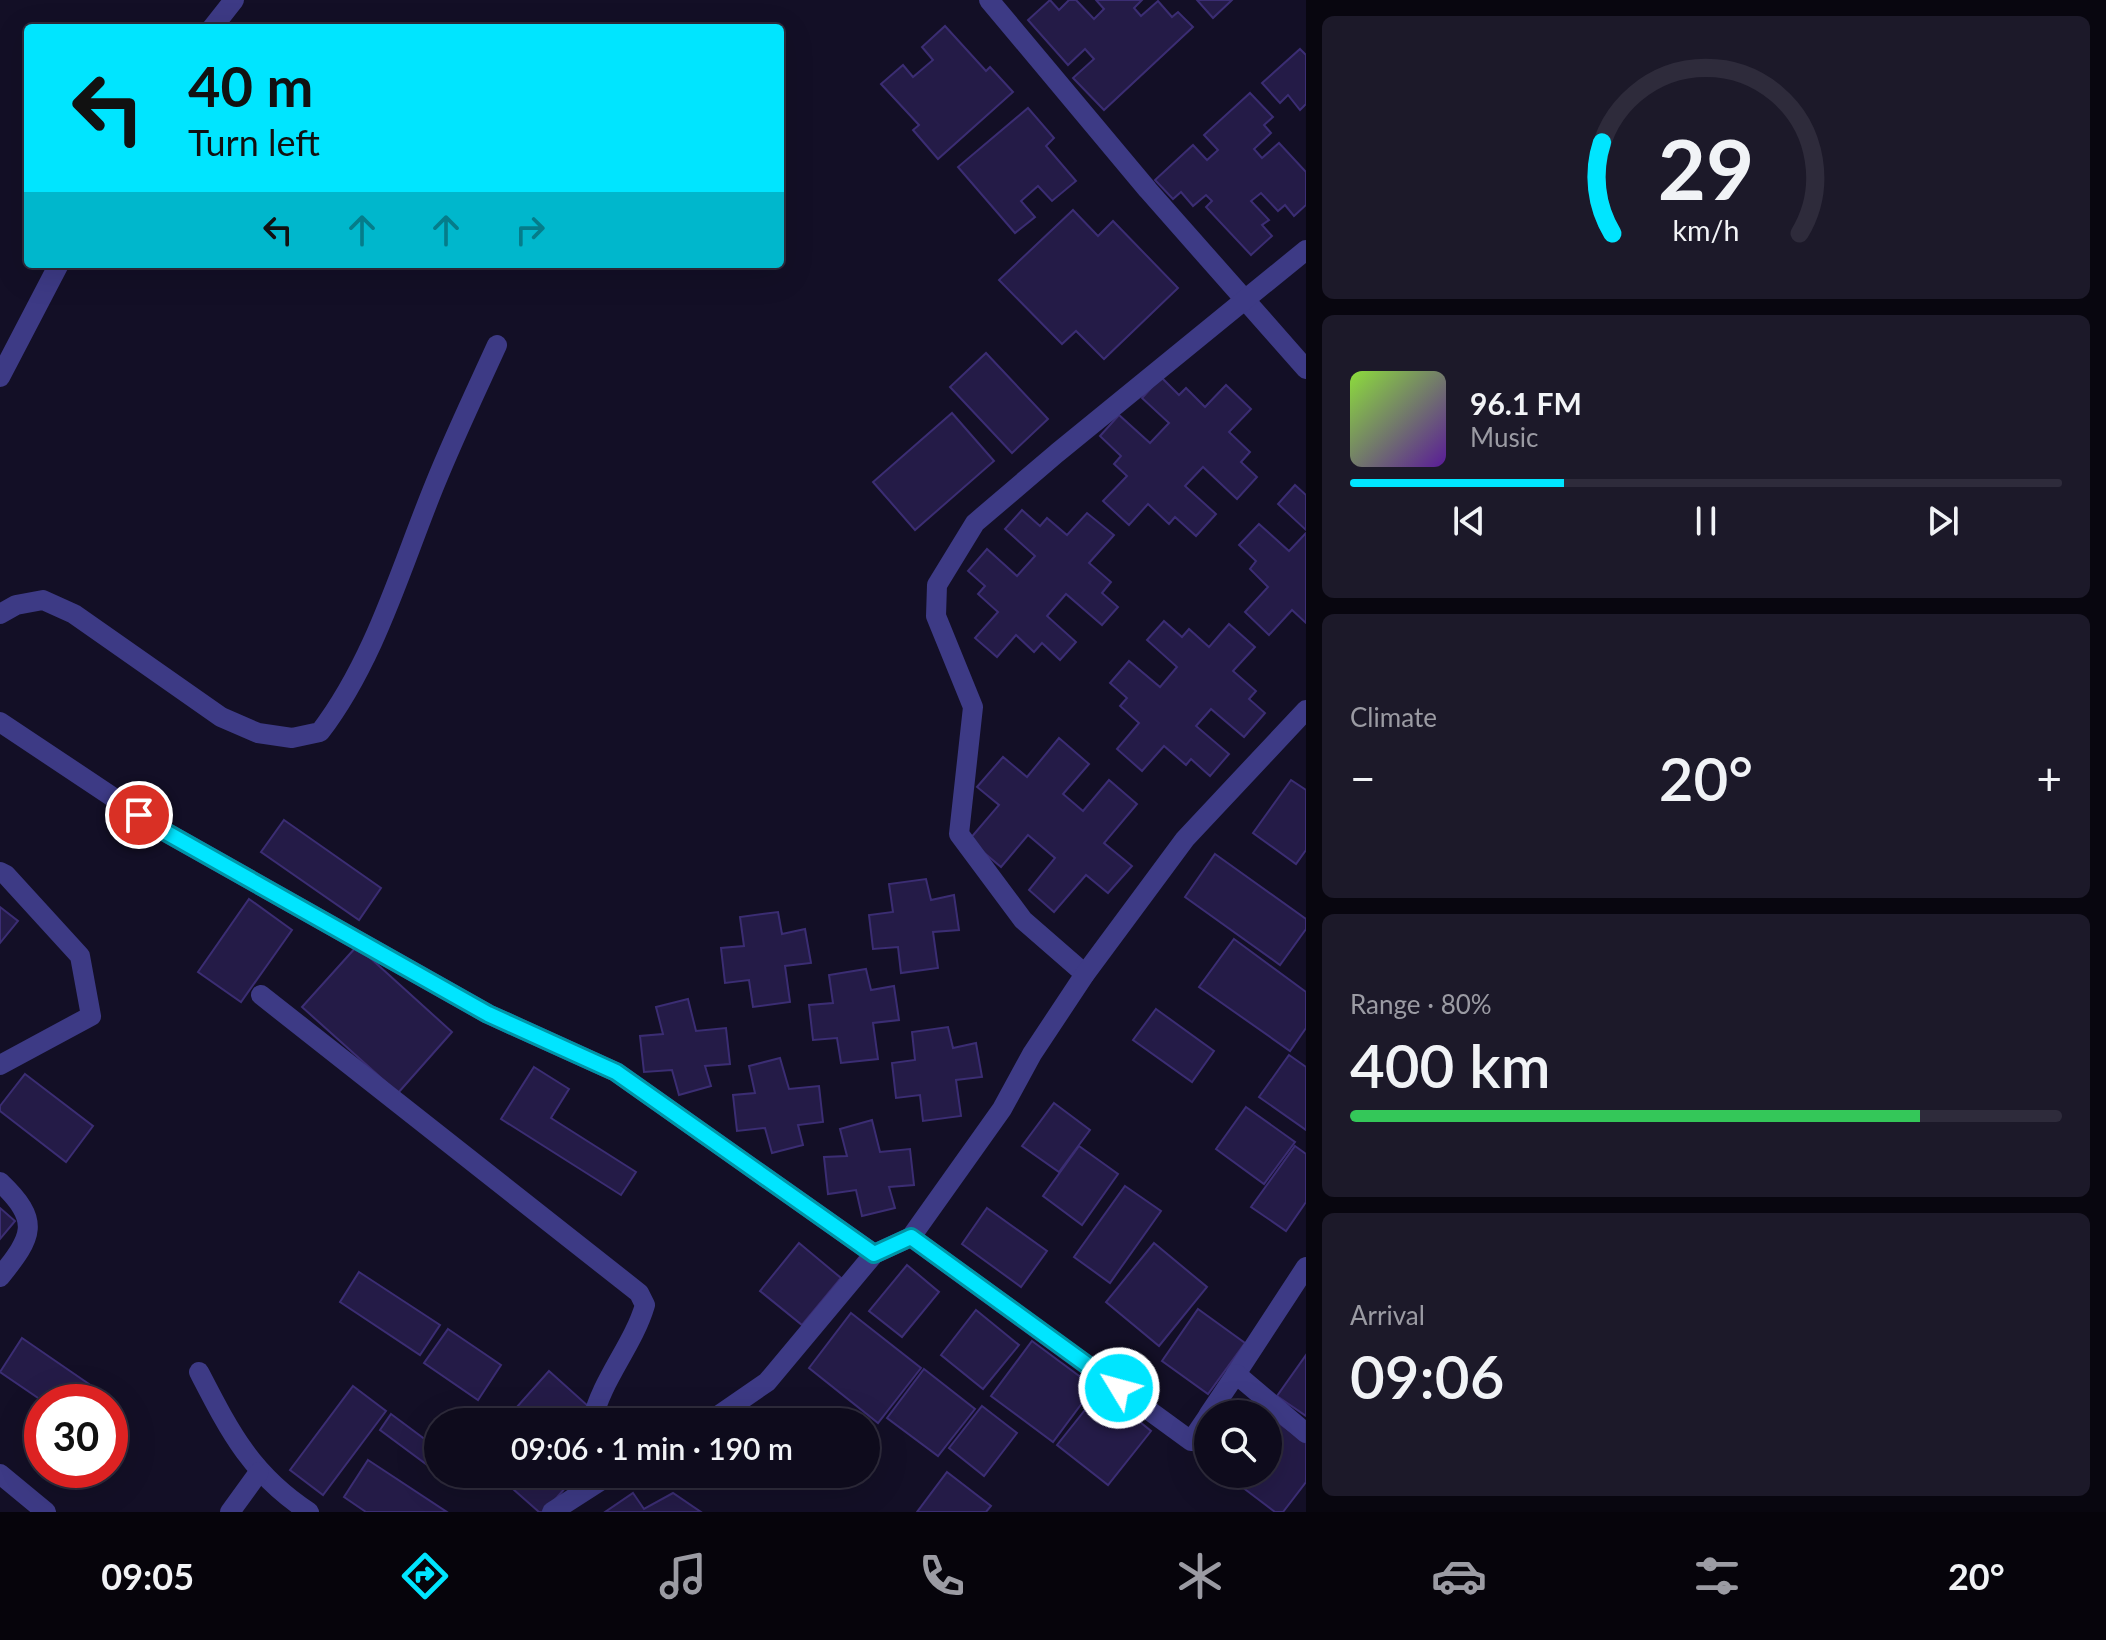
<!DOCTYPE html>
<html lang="en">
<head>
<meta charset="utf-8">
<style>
	body { margin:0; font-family:Lato,sans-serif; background:#1c1929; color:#f1f3f6; height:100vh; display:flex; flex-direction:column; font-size:30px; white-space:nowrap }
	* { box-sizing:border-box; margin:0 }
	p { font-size:26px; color:#9b9ba3 }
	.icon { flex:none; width:44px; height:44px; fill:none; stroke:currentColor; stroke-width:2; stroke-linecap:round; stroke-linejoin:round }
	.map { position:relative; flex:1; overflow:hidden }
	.drawer { display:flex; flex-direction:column; gap:16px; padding:16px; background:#08060f; width:800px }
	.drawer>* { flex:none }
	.guide { position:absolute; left:24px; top:24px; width:760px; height:244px; border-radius:8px; box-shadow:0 8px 32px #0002,0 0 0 2px #2e2b3b; background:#00e5ff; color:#111; overflow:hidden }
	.tools { position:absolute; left:1194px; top:1400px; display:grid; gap:16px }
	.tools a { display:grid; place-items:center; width:88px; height:88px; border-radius:50%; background:#0e0b1c; box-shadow:0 8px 32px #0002,0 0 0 2px #2e2b3b; font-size:40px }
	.speed { position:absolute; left:24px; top:1384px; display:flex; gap:16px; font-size:40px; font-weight:700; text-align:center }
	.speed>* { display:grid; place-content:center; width:104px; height:104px; border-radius:50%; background:#0e0b1c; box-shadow:0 8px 32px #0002,0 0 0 2px #2e2b3b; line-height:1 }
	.speed .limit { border:12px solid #d22; background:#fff; color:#111 }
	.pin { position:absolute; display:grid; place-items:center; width:68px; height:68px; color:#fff; margin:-34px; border:4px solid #fff; border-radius:50%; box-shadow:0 2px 8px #0007 }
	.me { position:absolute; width:88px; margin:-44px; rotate:307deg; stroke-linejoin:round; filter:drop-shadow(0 0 6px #0008) }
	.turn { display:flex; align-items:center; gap:28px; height:168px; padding:0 32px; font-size:36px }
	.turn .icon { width:104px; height:104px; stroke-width:2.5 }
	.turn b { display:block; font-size:56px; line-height:68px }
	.lanes { display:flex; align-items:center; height:76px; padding:0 32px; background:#0003; justify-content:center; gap:40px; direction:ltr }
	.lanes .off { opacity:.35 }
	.big { font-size:60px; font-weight:600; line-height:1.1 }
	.drawer .widget { flex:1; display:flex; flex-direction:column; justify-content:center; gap:12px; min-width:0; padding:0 28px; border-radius:12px; background:#1c1929 }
	.drawer .dial { align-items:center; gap:0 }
	.dial svg { height:208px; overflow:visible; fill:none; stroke:#2e2b3b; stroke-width:7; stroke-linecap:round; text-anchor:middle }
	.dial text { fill:#f1f3f6; stroke:none }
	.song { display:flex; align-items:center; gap:24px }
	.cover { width:96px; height:96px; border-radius:12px; background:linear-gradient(135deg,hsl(90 70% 55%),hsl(270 70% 35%)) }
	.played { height:8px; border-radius:4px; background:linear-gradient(90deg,#00e5ff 30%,#2e2b3b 30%) }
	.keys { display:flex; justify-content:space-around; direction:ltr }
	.heat { display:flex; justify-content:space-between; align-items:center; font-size:44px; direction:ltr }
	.charge { height:12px; border-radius:6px; background:linear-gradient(90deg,#34c759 80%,#2e2b3b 0) }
	.trip { position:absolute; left:424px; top:1408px; width:456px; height:80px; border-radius:40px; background:#0e0b1c; box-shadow:0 8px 32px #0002,0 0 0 2px #2e2b3b; font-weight:600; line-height:80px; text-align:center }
	.dock { display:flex; height:128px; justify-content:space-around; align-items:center; background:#06040b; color:#9b9ba3 }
	.dock .icon { width:56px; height:56px }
	.dock .current { color:#00e5ff }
	.dock b { font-size:36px; color:#f1f3f6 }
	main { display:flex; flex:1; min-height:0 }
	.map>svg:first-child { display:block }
	.building { fill:#241b47; stroke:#3b2d73; stroke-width:2 }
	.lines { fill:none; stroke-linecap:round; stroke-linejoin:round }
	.lane { stroke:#3d3a85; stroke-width:20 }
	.street { stroke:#3d3a85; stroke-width:20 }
	.route-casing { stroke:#0095a6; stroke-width:20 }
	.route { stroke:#00e5ff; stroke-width:14 }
</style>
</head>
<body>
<main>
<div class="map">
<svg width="1306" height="1512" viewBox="0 0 1306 1512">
	<rect width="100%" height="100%" fill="#130f26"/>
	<g class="building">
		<polygon points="1050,0 1059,10 1069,0 1076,0 1094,19 1104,9 1096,0 1142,0 1134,8 1141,16 1158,1 1172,17 1178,12 1193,27 1104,110 1073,78 1094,59 1085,49 1068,65 1028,20"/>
		<polygon points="1197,0 1232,0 1213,18"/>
		<polygon points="945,26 986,71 990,67 1013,92 938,159 913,130 919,125 881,84 903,65 913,77 933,60 922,47"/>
		<polygon points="1300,49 1306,55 1306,104 1300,110 1288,95 1280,103 1262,83"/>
		<polygon points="1250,93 1273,117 1264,125 1271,133 1254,149 1262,158 1279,143 1306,172 1306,205 1294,216 1285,205 1278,211 1261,193 1251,201 1269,220 1262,225 1272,236 1251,255 1206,207 1212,201 1206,195 1193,206 1181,192 1173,199 1155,180 1193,145 1207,160 1218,150 1204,135"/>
		<polygon points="1028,108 1054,138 1046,146 1076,181 1052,201 1038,186 1021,201 1035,217 1015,233 958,167"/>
		<polygon points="1073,210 1098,236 1113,221 1178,288 1104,359 1076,331 1062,344 999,280"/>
		<polygon points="986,353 1048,419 1012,453 950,387"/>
		<polygon points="1161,377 1179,395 1186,388 1205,407 1226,385 1251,409 1229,432 1250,452 1241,462 1257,477 1237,499 1203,467 1185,486 1216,514 1196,536 1175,517 1169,524 1148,504 1129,525 1103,501 1127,476 1114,464 1121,456 1100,436 1119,415 1150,443 1169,423 1142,398"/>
		<polygon points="952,413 994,461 915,530 873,482"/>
		<polygon points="1295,485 1306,495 1306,530 1278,504"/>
		<polygon points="1022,510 1040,526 1047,518 1067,535 1087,513 1114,535 1089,563 1111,582 1102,593 1118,607 1102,625 1066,594 1047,616 1076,642 1060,660 1042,643 1034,652 1016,635 997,657 975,638 998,612 978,594 985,586 968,571 987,549 1017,576 1035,556 1005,529"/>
		<polygon points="1259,524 1289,551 1306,533 1306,623 1292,610 1269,635 1245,612 1268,587 1250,569 1256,561 1239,545"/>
		<polygon points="1164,621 1182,637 1189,629 1209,647 1229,624 1255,647 1233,671 1256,691 1249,699 1265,713 1244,737 1211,709 1196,726 1229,754 1210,776 1191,759 1186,765 1164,746 1142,771 1117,749 1139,723 1120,706 1127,698 1110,683 1129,661 1160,687 1177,667 1147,640"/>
		<polygon points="1059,738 1089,764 1063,794 1083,811 1109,780 1137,804 1104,843 1132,866 1108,893 1086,875 1054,912 1029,890 1055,858 1028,835 1001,867 969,840 999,805 977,787 1003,757 1027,777"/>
		<polygon points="1291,780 1306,790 1306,850 1296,864 1253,833"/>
		<polygon points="284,820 381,888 359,920 261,852"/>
		<polygon points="1215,854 1306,919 1306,929 1280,965 1185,897"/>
		<polygon points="926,879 931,900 954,895 959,930 933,932 938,968 901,973 898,947 873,949 869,915 893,912 889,884"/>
		<polygon points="249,899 292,930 241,1002 198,972"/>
		<polygon points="0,907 18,921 0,943"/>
		<polygon points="778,912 782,934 805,929 811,963 785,966 790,1002 753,1007 749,980 725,983 721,948 744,946 740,917"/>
		<polygon points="1234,939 1306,992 1306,1028 1290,1051 1199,987"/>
		<polygon points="357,946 452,1032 398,1093 302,1007"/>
		<polygon points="866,969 871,990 894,986 899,1020 873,1023 878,1059 841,1063 837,1038 813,1040 809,1005 833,1003 829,975"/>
		<polygon points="688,999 696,1031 726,1028 730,1064 705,1066 711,1086 679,1095 672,1070 644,1072 640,1036 663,1034 656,1007"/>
		<polygon points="1156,1009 1214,1051 1192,1082 1133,1040"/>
		<polygon points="948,1027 953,1048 976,1043 982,1077 956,1080 961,1116 923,1121 920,1095 896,1098 892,1063 915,1060 912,1032"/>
		<polygon points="1289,1055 1306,1067 1306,1130 1259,1097"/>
		<polygon points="780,1058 789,1089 819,1086 823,1122 798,1125 803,1145 772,1153 765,1128 737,1131 733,1095 755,1093 749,1066"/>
		<polygon points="534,1067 569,1089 551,1118 636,1172 621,1195 501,1119"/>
		<polygon points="25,1074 93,1126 66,1162 0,1111 0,1106"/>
		<polygon points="1054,1103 1090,1130 1059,1172 1022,1146"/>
		<polygon points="1246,1107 1295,1142 1264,1184 1216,1149"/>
		<polygon points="872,1120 880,1152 910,1149 914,1185 889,1187 895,1208 862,1216 856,1190 828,1194 824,1157 847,1156 840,1129"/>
		<polygon points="1079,1146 1118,1174 1082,1225 1043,1196"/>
		<polygon points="1295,1146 1306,1154 1306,1202 1286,1231 1251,1207"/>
		<polygon points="1125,1186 1161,1211 1110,1283 1074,1257"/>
		<polygon points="0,1208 15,1221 0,1239"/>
		<polygon points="987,1208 1047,1251 1021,1287 962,1244"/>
		<polygon points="799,1243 841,1278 802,1325 760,1291"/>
		<polygon points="1154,1243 1207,1287 1159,1346 1106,1302"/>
		<polygon points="907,1265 939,1292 902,1337 869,1311"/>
		<polygon points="359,1272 440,1325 420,1355 340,1302"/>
		<polygon points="1198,1309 1245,1343 1208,1394 1162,1361"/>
		<polygon points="976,1310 1019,1345 983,1389 941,1355"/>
		<polygon points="851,1313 921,1368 878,1423 809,1368"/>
		<polygon points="448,1329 501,1365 478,1400 424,1363"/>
		<polygon points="22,1338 102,1393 96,1402 44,1402 0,1372"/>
		<polygon points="1032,1341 1094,1387 1053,1442 991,1396"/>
		<polygon points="1306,1355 1306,1416 1277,1396"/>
		<polygon points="924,1369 975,1409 938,1456 887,1418"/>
		<polygon points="549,1371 588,1406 574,1422 512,1422 507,1418"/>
		<polygon points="353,1386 386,1411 323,1495 290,1470"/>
		<polygon points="1101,1390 1151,1431 1108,1485 1057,1445"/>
		<polygon points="982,1406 1017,1433 984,1476 949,1448"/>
		<polygon points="391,1414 438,1449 438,1473 380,1430"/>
		<polygon points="1268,1415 1306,1443 1306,1482 1283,1512 1275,1512 1225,1474 1268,1474"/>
		<polygon points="368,1460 447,1512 366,1512 344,1497"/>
		<polygon points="947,1472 991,1506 986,1512 917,1512"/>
		<polygon points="496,1474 553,1474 567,1486 544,1512 539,1512"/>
		<polygon points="633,1493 644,1509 673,1493 701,1512 605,1512"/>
	</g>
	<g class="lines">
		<path class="lane" d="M 0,614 L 16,605 L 43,600 L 74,614 L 221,717 L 258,733 L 292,738 L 320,732 C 375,660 401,567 435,484 C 454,437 476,391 497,345"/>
		<g class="street">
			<polyline points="989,0 1148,190 1306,369"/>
			<polyline points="212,28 234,0"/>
			<polyline points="0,377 59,264"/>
			<polyline points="0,722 162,830 488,1014 616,1072 874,1254"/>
			<polyline points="0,872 6,875 80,956 91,1016 0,1065"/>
			<polyline points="1085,974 1023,920 959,834 973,707 936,616 937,585 975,523 1057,453 1306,250"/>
			<path d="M 261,995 L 639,1293 L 645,1305 C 633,1346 601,1380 592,1422"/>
			<path d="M 0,1182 C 41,1221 33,1236 0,1277"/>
			<polyline points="911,1237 1191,1441 1208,1416"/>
			<path d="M 199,1372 C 230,1432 251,1474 309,1512"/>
			<polyline points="1236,1374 1306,1267"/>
			<polyline points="1209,1414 1236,1374 1306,1433"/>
			<polyline points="709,1422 767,1382 874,1254 911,1237 1002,1109 1032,1054 1085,974 1185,839 1306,710"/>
			<polyline points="0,1474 46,1512"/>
			<polyline points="230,1512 259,1472"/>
			<polyline points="552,1512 611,1474"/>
		</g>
	</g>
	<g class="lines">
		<defs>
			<polyline id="route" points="139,815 162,830 488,1014 616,1072 874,1254 911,1237 1119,1388"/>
		</defs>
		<use href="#route" class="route-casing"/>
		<use href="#route" class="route"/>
	</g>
</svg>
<div class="tools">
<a><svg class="icon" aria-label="search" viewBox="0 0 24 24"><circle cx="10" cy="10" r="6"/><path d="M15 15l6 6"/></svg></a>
</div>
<div class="speed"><div class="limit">30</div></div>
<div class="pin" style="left:139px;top:815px;background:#d93025"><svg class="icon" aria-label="arrive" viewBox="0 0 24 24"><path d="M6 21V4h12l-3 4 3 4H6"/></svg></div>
<svg class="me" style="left:1119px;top:1388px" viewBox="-20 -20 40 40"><circle r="17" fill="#00e5ff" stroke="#fff" stroke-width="3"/><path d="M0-11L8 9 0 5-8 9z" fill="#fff"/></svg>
<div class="trip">09:06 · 1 min · 190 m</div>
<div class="guide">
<div class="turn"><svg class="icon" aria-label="left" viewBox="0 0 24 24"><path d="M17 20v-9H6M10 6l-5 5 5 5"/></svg><div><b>40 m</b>Turn left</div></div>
<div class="lanes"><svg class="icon" aria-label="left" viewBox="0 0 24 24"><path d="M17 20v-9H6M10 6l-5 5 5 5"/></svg><svg class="icon off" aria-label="ahead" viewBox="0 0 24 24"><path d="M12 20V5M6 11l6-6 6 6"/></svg><svg class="icon off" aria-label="ahead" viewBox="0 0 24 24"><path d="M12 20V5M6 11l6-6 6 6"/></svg><svg class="icon off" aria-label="right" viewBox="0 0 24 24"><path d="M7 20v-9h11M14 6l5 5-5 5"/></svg></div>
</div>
</div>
<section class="drawer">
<div class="widget dial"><svg viewBox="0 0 100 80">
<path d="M14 69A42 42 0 1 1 86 69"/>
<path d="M14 69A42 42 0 0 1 10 34" stroke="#00e5ff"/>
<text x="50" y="56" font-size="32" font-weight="700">29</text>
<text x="50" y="72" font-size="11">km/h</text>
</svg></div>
<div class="widget">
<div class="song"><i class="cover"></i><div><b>96.1 FM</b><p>Music</p></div></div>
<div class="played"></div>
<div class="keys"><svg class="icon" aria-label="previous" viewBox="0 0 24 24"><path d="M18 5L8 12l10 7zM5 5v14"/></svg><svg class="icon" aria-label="pause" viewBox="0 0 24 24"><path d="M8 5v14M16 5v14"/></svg><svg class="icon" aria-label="next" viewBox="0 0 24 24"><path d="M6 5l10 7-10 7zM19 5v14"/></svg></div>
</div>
<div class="widget"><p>Climate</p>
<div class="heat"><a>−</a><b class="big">20°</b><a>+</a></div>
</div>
<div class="widget"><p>Range · 80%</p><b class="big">400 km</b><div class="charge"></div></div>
<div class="widget"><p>Arrival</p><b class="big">09:06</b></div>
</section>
</main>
<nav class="dock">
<b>09:05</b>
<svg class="icon current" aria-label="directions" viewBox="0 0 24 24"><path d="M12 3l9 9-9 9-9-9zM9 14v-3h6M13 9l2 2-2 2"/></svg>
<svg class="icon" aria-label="music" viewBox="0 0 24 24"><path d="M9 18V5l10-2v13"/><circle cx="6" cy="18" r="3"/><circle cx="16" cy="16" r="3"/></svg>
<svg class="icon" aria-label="phone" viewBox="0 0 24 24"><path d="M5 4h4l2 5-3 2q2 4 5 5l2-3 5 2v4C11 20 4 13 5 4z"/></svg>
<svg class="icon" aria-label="climate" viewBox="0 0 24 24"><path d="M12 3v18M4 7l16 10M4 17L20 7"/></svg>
<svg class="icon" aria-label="car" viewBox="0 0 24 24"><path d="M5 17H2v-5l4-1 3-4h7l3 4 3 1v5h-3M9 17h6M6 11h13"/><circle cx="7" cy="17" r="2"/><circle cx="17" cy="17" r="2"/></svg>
<svg class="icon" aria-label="filters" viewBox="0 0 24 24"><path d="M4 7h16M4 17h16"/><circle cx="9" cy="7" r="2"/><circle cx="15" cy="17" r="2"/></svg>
<b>20°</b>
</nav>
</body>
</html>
